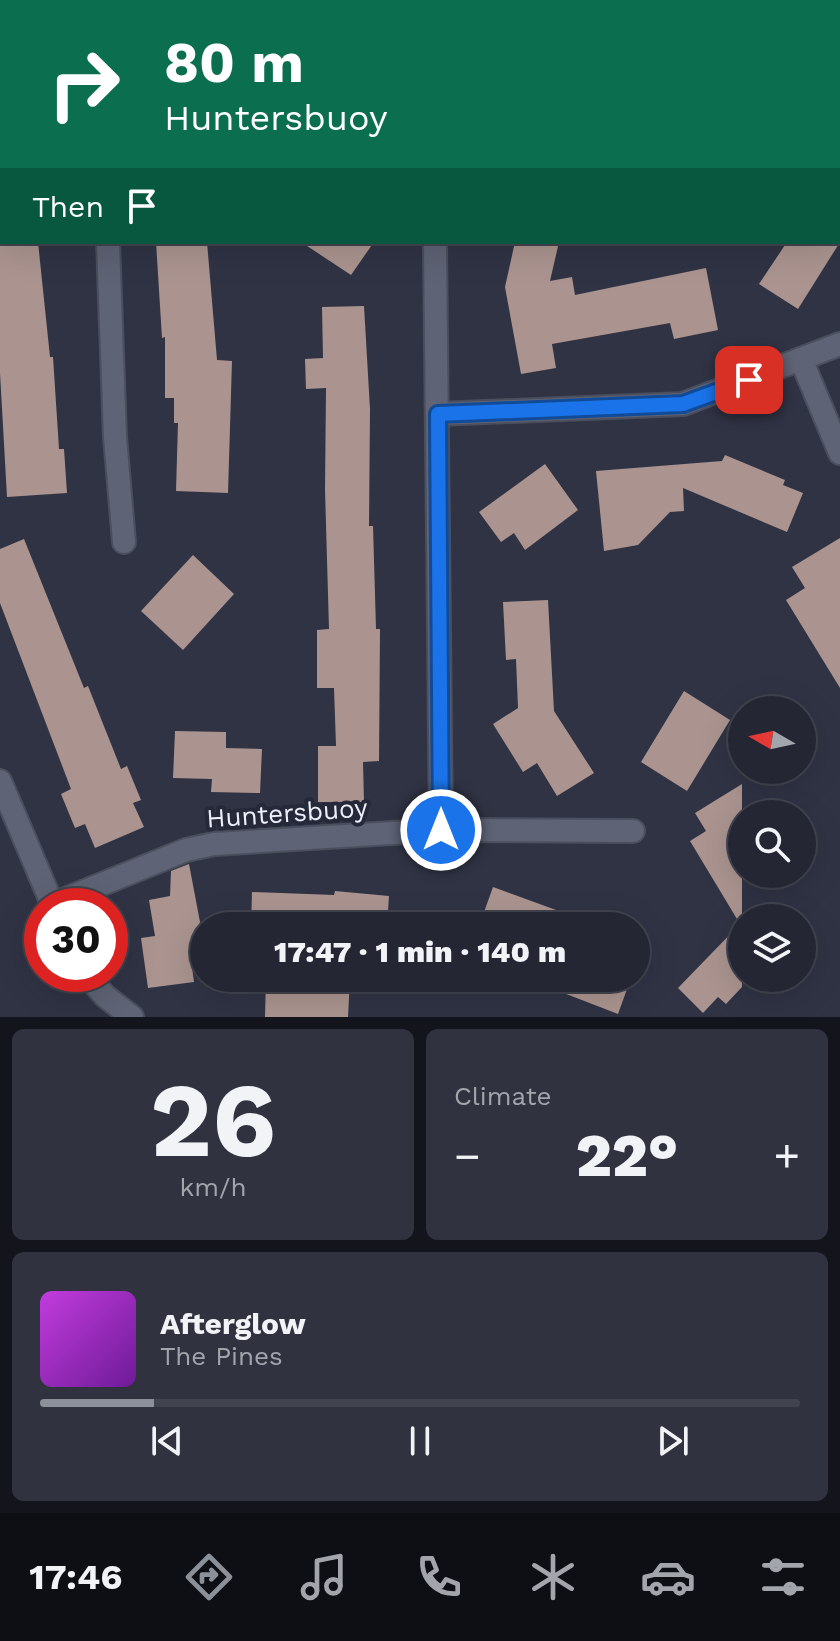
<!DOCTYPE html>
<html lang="en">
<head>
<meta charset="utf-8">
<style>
	body { margin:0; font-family:"Work Sans",sans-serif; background:#30323f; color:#f1f3f6; height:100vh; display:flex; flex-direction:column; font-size:30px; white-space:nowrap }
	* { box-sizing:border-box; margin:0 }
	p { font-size:26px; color:#a3a5ac }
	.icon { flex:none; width:44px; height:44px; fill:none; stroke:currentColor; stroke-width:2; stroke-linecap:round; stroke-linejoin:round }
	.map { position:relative; height:1017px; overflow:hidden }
	.sheet { display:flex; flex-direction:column; gap:12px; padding:12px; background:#14151c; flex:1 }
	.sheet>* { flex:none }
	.hud { position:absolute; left:0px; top:0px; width:840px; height:244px; box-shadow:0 8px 32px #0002,0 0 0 2px #41434e; background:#0b6e4f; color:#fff; overflow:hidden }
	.needle { width:52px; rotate:279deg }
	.tools { position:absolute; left:728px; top:696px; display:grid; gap:16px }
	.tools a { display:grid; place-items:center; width:88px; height:88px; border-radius:50%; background:#242633; box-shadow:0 8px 32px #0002,0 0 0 2px #41434e; font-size:40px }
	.speed { position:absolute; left:24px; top:888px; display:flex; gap:16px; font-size:40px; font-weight:700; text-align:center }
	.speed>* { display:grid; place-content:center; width:104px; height:104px; border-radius:50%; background:#242633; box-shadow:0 8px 32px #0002,0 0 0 2px #41434e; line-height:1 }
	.speed .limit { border:12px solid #d22; background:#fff; color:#111 }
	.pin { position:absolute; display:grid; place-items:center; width:68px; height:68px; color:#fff; margin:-34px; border-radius:16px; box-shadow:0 4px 12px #0006 }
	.me { position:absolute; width:88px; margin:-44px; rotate:0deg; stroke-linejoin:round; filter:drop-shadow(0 0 6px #0008) }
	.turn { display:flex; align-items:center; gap:28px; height:168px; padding:0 32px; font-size:36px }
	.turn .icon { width:104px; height:104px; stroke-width:2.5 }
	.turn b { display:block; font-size:56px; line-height:68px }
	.then { display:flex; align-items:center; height:76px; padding:0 32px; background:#0003; gap:16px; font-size:30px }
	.big { font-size:60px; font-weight:800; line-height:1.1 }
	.sheet .widget { flex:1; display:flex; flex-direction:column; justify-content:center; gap:12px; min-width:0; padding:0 28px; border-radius:12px; background:#30323f }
	.sheet .dial { align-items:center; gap:0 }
	.dial b { font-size:104px; line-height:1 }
	.song { display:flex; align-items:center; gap:24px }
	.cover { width:96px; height:96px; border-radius:12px; background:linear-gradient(135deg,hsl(290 70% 55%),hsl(280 70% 35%)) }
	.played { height:8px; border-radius:4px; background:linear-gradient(90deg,#8c9099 15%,#41434e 15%) }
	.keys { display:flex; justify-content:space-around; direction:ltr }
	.heat { display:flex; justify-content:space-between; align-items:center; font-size:44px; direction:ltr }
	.sheet .tiles { flex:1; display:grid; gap:12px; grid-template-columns:1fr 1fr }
	.widget:last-child { grid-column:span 2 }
	.trip { position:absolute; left:190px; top:912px; width:460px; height:80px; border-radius:40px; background:#242633; box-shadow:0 8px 32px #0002,0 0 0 2px #41434e; font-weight:800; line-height:80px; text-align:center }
	.menu { display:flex; height:128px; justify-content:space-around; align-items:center; background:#0e0f14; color:#a3a5ac }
	.menu .icon { width:56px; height:56px }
	.menu .selected { color:#8c9099 }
	.menu b { font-size:36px; color:#f1f3f6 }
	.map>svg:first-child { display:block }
	.building { fill:#ab948f }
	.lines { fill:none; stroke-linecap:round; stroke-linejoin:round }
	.minor-casing { stroke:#4b4e5c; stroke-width:26 }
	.tertiary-casing { stroke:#4b4e5c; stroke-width:26 }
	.minor { stroke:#5e6375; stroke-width:22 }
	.tertiary { stroke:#5e6375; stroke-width:22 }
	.route-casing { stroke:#114b97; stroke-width:20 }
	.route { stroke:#1a73e8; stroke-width:14 }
	.labels { text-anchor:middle; stroke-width:8; stroke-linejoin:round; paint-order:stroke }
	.street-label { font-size:26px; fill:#edf0fb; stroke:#262939 }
</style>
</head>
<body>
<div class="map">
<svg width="840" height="1017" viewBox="0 0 840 1017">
	<rect width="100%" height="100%" fill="#303344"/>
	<g class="building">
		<polygon points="0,242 38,242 50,357 53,357 59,449 64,449 67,493 7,497 0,373"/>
		<polygon points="156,242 207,242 217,360 232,361 228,493 176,491 178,423 174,423 174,398 165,398 165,337 162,338"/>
		<polygon points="301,242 374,242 351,275"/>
		<polygon points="515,242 559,242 550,281 572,277 575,295 706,268 718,330 674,339 670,323 552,344 556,368 521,374 505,287"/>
		<polygon points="787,242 840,242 798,309 759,284"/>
		<polygon points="364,306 370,409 369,526 373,526 376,629 380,629 379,761 363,762 364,802 318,802 318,746 336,746 334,688 317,688 317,630 329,629 325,490 326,388 306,389 305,359 323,358 322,307"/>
		<polygon points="725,455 785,480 783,485 803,493 787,532 683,488 684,511 670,512 638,545 604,551 596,471 722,461"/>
		<polygon points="545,464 578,510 525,550 514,533 501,542 479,512"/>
		<polygon points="840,538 840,688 786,600 805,588 792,567"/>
		<polygon points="24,539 84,688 88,686 121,769 127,766 141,800 133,803 144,827 95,848 85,824 75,828 61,794 71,789 0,603 0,549"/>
		<polygon points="193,555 234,594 183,650 141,611"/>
		<polygon points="548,600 554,711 594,773 557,796 537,763 523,772 493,724 518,708 516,659 506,660 503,602"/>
		<polygon points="684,691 730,720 687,791 641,762"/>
		<polygon points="175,731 226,732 226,748 262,749 260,793 211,792 212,779 173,778"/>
		<polygon points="742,784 742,987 726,1004 718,997 703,1013 678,988 740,924 690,841 706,831 695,813"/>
		<polygon points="189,864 204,943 189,945 194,982 148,988 141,938 155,936 149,900 170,896 171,871"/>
		<polygon points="493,887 589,922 589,926 479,926"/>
		<polygon points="335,891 389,896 387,926 251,926 252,892 334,895"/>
		<polygon points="266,978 350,978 348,1017 265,1017"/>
		<polygon points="531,978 631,978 618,1014 530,980"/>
	</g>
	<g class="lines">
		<defs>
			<g id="minor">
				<polyline points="0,157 2,157"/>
				<polyline points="108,242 115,437 124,542"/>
				<polyline points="435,242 441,830"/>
				<polyline points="801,359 840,453"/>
				<polyline points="438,414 683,404 840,344"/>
				<polyline points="0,781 53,906"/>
				<polyline points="53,904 186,850 214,844 441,830 633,831"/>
				<polyline points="86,974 105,996 132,1017"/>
			</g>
			<g id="tertiary">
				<polyline points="819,0 820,2"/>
				<polyline points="838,33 840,36"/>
			</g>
		</defs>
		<use href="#minor" class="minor-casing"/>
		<use href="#tertiary" class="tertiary-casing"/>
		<use href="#minor" class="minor"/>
		<use href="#tertiary" class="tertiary"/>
	</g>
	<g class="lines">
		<defs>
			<polyline id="route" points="441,830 438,414 683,404 749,380"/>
		</defs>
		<use href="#route" class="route-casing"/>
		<use href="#route" class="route"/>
	</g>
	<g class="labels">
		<g class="street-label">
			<text transform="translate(287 813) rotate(-4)" y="9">Huntersbuoy</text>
		</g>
	</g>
</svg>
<div class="tools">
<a><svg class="needle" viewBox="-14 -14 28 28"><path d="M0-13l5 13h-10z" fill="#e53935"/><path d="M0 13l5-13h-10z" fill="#a3a5ac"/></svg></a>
<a><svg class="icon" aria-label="search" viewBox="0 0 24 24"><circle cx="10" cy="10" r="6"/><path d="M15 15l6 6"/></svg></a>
<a><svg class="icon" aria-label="layers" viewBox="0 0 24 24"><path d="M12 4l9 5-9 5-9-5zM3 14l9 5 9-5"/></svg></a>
</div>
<div class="speed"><div class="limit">30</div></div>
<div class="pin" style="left:749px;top:380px;background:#d93025"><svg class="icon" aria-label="arrive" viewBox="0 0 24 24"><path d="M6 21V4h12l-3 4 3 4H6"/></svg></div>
<svg class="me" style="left:441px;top:830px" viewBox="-20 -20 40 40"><circle r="17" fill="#1a73e8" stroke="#fff" stroke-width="3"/><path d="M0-11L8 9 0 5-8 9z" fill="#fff"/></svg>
<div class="trip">17:47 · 1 min · 140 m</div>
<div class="hud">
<div class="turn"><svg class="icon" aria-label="right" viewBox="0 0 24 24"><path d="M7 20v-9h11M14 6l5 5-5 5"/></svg><div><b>80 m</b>Huntersbuoy</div></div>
<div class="then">Then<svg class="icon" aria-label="arrive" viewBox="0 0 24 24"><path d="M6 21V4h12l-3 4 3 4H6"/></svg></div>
</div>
</div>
<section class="sheet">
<div class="tiles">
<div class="widget dial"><b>26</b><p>km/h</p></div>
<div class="widget"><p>Climate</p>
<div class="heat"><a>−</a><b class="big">22°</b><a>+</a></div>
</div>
<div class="widget">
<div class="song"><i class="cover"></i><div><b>Afterglow</b><p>The Pines</p></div></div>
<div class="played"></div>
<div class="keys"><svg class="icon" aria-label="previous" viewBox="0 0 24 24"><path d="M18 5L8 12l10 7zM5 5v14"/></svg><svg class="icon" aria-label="pause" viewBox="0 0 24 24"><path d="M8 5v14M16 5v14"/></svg><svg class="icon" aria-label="next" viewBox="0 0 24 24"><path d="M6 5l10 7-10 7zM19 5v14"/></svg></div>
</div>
</div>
</section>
<nav class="menu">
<b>17:46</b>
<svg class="icon selected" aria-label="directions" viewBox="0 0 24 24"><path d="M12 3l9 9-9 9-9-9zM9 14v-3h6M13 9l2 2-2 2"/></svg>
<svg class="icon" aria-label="music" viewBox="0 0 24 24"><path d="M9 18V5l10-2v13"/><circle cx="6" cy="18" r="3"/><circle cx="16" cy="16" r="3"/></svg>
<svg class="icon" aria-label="phone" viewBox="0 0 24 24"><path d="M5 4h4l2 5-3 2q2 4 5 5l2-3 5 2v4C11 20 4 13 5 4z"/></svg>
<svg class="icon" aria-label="climate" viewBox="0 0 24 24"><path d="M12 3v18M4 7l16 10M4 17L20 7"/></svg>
<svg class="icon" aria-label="car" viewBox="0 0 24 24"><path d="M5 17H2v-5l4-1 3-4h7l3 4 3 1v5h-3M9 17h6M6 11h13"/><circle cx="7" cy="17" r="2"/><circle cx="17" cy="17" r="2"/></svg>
<svg class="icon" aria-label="filters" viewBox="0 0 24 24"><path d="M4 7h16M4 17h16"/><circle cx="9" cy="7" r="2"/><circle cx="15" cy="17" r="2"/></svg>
</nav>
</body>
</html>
